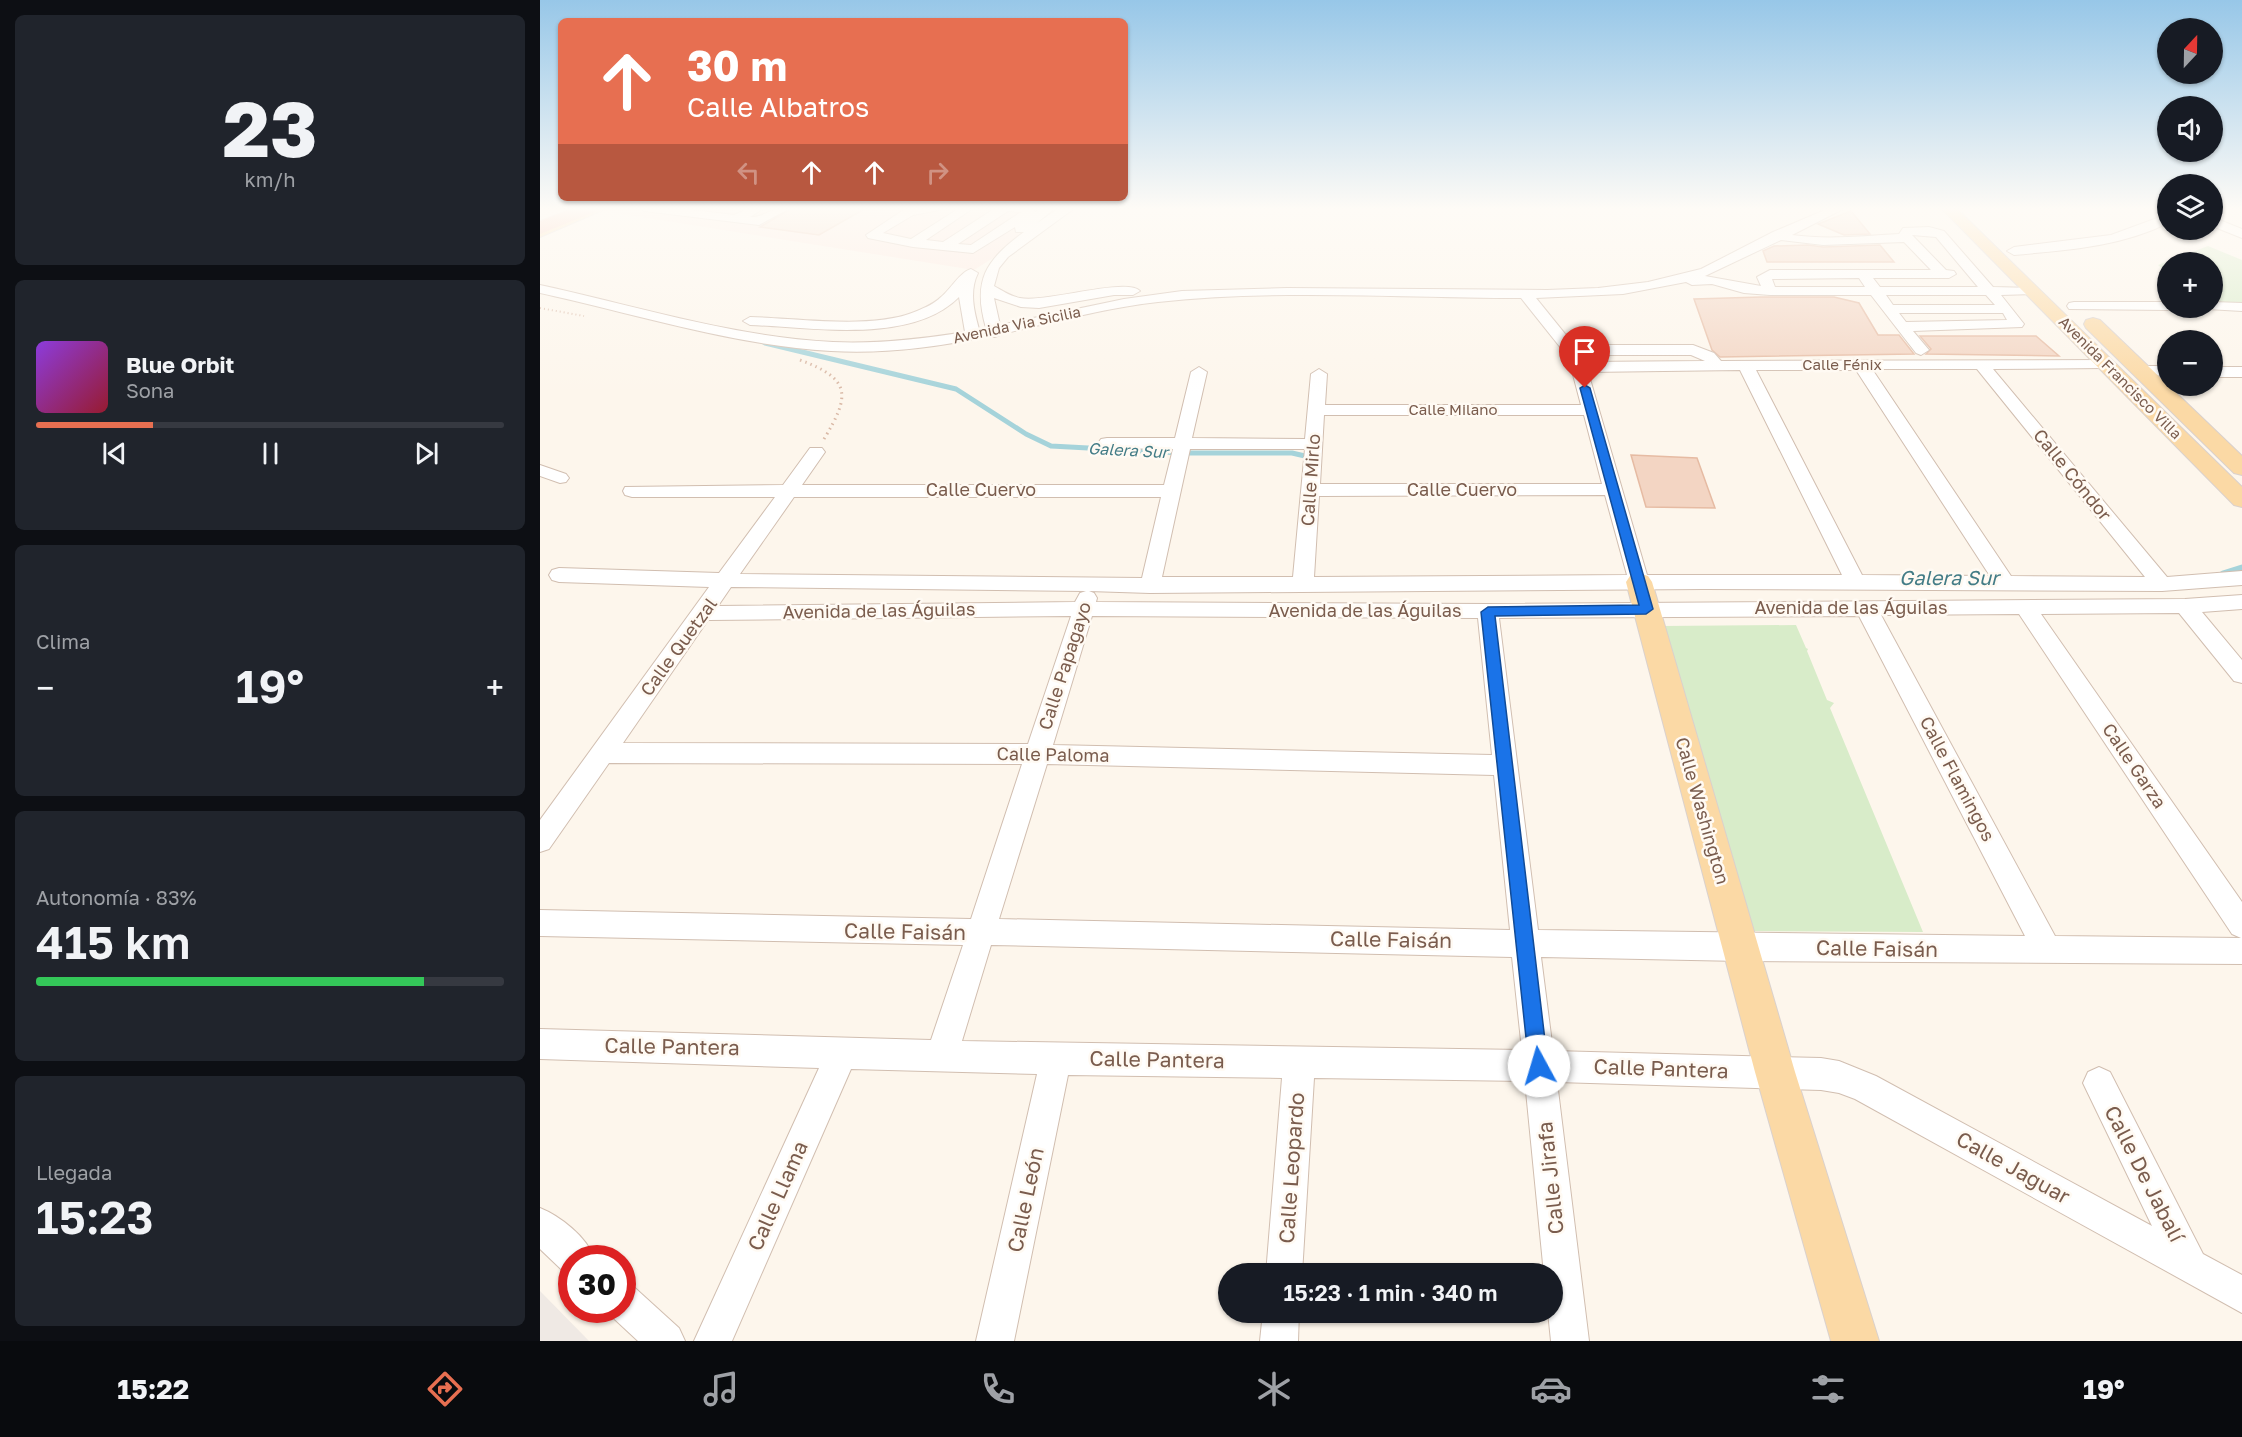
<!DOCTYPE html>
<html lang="es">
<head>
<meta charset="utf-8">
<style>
	body { margin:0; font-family:"Golos Text",sans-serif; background:#20242c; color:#f1f3f6; height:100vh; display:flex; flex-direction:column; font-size:22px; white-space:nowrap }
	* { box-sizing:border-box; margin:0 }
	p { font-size:20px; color:#9ea1a6 }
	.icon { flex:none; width:33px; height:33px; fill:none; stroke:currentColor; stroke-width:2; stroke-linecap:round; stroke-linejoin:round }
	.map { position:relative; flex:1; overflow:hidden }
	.drawer { display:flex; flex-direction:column; gap:15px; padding:15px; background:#0d0f14; width:540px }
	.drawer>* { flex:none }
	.guide { position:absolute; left:18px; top:18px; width:570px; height:183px; border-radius:9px; box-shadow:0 2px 4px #0004; background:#e76f51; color:#fff; overflow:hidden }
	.needle { width:39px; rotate:22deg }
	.fabs { position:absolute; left:1617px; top:18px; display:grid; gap:12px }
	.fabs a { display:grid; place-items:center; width:66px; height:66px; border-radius:50%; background:#171b24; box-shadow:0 2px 4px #0004; font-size:30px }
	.speed { position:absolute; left:18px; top:1245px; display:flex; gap:12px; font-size:30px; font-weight:700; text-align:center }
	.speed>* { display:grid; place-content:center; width:78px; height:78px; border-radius:50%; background:#171b24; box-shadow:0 2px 4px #0004; line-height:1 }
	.speed .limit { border:9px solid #d22; background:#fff; color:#111 }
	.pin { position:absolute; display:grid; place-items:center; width:51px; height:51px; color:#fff; margin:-62px -26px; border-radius:50% 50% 50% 0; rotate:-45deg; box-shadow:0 0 6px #0007 }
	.pin .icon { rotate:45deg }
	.me { position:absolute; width:66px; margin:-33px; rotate:354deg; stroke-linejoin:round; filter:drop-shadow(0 0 4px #0008) }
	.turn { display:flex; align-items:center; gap:21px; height:126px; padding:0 30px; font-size:27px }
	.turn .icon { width:78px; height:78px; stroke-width:2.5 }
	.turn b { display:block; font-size:42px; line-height:51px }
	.lanes { display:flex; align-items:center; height:57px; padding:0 30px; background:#0003; justify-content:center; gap:30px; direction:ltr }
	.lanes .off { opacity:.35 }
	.big { font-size:45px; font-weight:600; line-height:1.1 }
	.drawer .card { flex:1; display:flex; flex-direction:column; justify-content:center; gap:9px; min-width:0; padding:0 21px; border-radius:9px; background:#20242c }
	.drawer .dial { align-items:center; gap:0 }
	.dial b { font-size:78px; line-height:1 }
	.song { display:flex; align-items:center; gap:18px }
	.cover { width:72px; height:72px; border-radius:9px; background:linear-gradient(135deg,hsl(270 70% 55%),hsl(350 70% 35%)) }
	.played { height:6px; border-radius:3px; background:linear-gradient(90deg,#e76f51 25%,#363941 25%) }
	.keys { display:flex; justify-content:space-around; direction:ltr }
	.heat { display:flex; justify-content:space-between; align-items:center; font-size:33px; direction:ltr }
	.charge { height:9px; border-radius:4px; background:linear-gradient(90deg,#34c759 83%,#363941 0) }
	.trip { position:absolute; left:678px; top:1263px; width:345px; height:60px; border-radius:30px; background:#171b24; box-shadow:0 2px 4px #0004; font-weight:600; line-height:60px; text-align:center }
	.tab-bar { display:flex; height:96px; justify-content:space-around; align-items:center; background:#090b0e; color:#9ea1a6 }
	.tab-bar .icon { width:42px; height:42px }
	.tab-bar .selected { color:#e76f51 }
	.tab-bar b { font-size:27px; color:#f1f3f6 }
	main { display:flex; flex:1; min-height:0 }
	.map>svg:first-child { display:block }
	.commercial { fill:#fde8e0 }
	.industrial { fill:#efe9e4 }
	.green { fill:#d8ecc9 }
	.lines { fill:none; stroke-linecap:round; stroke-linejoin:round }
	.stream-far2 { stroke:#a5d3da; stroke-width:4 }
	.stream-far1 { stroke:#a5d3da; stroke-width:5 }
	.stream { stroke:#a5d3da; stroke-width:7 }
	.building { fill:#f3d5c3; stroke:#e6bba3; stroke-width:1.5 }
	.minor-casing { stroke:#d1beb0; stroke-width:2 }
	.major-casing { stroke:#dad1cd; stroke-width:2 }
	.highway-casing { stroke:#dad1cd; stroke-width:1 }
	.path-far1 { stroke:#d9b8a5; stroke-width:2; stroke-dasharray:1 3; stroke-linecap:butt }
	.path { stroke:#d9b8a5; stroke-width:3; stroke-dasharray:1.5 4; stroke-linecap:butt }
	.minor { fill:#fff; fill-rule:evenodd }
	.major { fill:#fbd9a5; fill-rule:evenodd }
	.highway { fill:#f7b7a3; fill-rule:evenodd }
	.route { fill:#1a73e8; stroke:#114b97; stroke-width:1.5 }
	.labels { text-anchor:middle; stroke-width:5; stroke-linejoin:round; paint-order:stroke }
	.far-street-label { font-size:15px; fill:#7a5c4d; stroke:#fffaf3 }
	.far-water-label { font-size:16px; font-style:italic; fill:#437c86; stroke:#fffaf3 }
	.street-label { font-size:18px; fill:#7a5c4d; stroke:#fffaf3 }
	.water-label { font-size:20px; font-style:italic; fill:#437c86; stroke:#fffaf3 }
	.near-street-label { font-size:21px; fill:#7a5c4d; stroke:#fffaf3 }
</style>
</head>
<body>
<main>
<section class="drawer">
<div class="card dial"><b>23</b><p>km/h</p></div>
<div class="card">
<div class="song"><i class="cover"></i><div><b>Blue Orbit</b><p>Sona</p></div></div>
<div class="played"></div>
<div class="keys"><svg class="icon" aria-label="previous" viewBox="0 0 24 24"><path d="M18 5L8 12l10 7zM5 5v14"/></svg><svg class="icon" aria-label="pause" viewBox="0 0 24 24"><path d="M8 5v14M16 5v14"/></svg><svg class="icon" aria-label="next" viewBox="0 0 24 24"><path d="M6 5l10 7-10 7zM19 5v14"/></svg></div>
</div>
<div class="card"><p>Clima</p>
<div class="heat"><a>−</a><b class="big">19°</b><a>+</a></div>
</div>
<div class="card"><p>Autonomía · 83%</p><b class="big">415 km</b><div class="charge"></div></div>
<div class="card"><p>Llegada</p><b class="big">15:23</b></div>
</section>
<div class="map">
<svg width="1702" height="1341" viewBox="0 0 1702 1341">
	<rect width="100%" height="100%" fill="#fdf6ec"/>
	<polygon class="commercial" points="66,207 534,207 434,270 57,210"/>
	<polygon class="industrial" points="0,1291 49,1341 0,1341"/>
	<g class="green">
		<polygon points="1668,246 1702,260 1702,302 1673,302 1672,262 1628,262 1627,273 1618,265"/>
		<polygon points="1256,625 1266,648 1268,649 1267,651 1287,700 1294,703 1290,708 1383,932 1212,931 1122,626"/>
	</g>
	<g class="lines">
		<polyline class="stream-far2" points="222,342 231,344"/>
		<polyline class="stream-far1" points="225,343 416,389 486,434 511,446 641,453 752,453 765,456 768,464"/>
		<polyline class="stream" points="1683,574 1702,568"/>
	</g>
	<g class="building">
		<polygon points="254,207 328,207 279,235 220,227"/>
		<polygon points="1311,211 1330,234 1304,235 1278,224"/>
		<polygon points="1268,245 1283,247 1340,245 1354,262 1227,262 1223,251 1234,246"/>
		<polygon points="1221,297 1294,297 1319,303 1338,335 1359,335 1374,354 1180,357 1172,350 1154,299"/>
		<polygon points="1380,336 1496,336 1519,356 1386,354 1391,349"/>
		<polygon points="1091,455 1157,458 1175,508 1106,507"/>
	</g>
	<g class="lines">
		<defs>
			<g id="minor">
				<path d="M 98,207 L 128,207 L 194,215 L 212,207 L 226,207 L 210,217 C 225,218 233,205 252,207 L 219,225 L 104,211 Z"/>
				<path d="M 379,207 L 401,207 L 399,210 L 373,215 L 343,233 L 371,239 L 421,207 L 435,207 L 386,240 L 403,242 L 457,207 L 490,207 L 495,212 L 503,207 L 516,207 L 497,223 L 521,207 L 536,207 L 468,257 L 459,268 L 454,286 C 463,291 470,296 480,298 C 506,303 586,277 600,291 L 593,295 L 574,295 L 499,308 L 481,307 L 454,298 L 460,325 L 584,299 L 642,291 L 747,288 L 1007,290 L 1058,288 L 1108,282 L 1161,269 L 1233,232 L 1292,207 L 1307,207 L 1252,235 C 1288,240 1323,236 1359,234 L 1363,228 L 1389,227 L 1404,231 L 1453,287 L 1497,288 L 1499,291 L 1497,294 L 1461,295 L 1484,324 L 1482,327 L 1373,331 L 1389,350 L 1381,355 L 1376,353 L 1331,295 L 1230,295 L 1204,293 L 1172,284 L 1152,285 L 1146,282 L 1083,294 L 996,298 L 1034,345 L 1153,345 L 1174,353 L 1181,361 L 1570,360 L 1572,363 L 1570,366 L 1564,368 L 1453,369 L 1627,577 L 1702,571 L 1702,585 L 1622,591 L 1164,589 L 610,593 L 549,591 L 554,593 L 557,598 L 556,602 L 948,604 L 1645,599 L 1702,595 L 1702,609 L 1662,612 L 1702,660 L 1702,683 L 1694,681 L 1639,613 L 1501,614 L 1702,902 L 1702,964 L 1201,961 L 1001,957 L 1013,1051 L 1281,1058 L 1299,1061 L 1336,1076 L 1612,1226 L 1543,1083 L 1548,1072 L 1559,1067 L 1570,1072 L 1663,1254 L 1702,1275 L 1702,1313 L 1315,1099 L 1299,1093 L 1281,1090 L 1017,1082 L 1049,1341 L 1011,1341 L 1008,1312 L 1012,1312 L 1012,1274 L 1004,1274 L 985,1081 L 774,1078 L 762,1274 L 726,1274 L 742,1078 L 528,1075 L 474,1341 L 436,1341 L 497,1074 L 311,1069 L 192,1341 L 154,1341 L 279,1068 L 0,1059 L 0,1029 L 391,1040 L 423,945 L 0,936 L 0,910 L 431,919 L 482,764 L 69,763 L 9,849 L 0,852 L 0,820 L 169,587 L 19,582 L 12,580 L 9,575 L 12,570 L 19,568 L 179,573 L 235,497 L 92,497 L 85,495 L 83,491 L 85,487 L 243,485 L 270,448 L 282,448 L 285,452 L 262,485 L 624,485 L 633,449 L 567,448 L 561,447 L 558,443 L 561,439 L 567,438 L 635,438 L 651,372 L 659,367 L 667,372 L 652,438 L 765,439 L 771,374 L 779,369 L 787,374 L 785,405 L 1041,405 L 1031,367 L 1020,347 L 981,298 C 861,298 738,289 618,302 C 565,308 514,322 462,334 L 455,337 L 450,336 C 399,347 345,354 291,351 C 192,345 96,314 0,293 L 0,285 C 97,306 193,337 293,342 C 337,344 381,339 425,332 L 419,297 C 371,345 272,327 210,325 L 203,321 L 210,317 C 257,318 334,330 377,311 C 386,307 394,304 401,297 C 410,290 420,272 431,269 L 438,273 C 429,291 434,311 439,329 L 446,328 C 432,280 446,260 484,232 L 476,232 L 475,227 L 433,253 L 373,247 L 328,238 L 326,235 L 365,209 ZM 468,211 L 481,212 L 431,245 L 418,244 ZM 1372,235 L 1396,237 L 1438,287 L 1340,287 L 1333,278 L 1409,278 L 1416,274 L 1414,271 L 1406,270 ZM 1241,240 L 1283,245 L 1364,242 L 1391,270 L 1230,270 L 1217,277 L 1221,286 L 1165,276 ZM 1319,278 L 1325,287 L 1235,287 L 1232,279 ZM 1346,295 L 1446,295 L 1455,305 L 1353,305 ZM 1359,313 L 1463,313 L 1467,320 L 1366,322 ZM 1040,355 L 1151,355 L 1165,361 L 1044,362 ZM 1332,369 L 1437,369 L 1605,577 L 1471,576 ZM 1200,370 L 1302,575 L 1107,575 L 1048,372 ZM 1216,370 L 1316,370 L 1450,576 L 1322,575 ZM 784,415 L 1044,415 L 1062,484 L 780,484 ZM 650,449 L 765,449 L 753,577 L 622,577 ZM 1065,495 L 1087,575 L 774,577 L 779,496 ZM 254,497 L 621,497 L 602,578 L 200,574 ZM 191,587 L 546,591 L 540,593 L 535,602 L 178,606 ZM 1479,614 L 1692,934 L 1701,938 L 1515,936 L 1341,615 ZM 531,616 L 488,744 L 83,743 L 168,620 ZM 552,616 L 938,618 L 952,755 L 513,745 ZM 1319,616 L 1485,936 L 998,930 L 959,618 ZM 507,764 L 954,775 L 970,930 L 459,919 ZM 451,945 L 972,957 L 982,1050 L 422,1041 Z"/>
				<path d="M 1628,214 L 1628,223 C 1580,247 1527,250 1474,255 L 1467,251 L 1474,247 L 1571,235 Z"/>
				<polygon points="1672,217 1702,229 1702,238 1672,226"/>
				<polygon points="1534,302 1628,302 1628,308 1634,308 1628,310 1529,309 1527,306 1529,303"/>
				<polygon points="1672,302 1702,303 1702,311 1667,309 1666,308 1672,308"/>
				<polygon points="1602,366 1628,366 1628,376 1596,374 1594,371 1596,368"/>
				<rect x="1672" y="367" width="30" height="10"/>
				<polygon points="0,465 26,474 29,478 26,482 20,483 0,476"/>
				<path d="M 0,1208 C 20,1216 47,1237 54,1258 L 32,1258 L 32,1274 L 23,1271 L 0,1249 Z"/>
				<polygon points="82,1283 95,1288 139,1328 145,1341 98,1341 69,1314 67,1310 82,1310"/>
				<polygon points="723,1312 759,1312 758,1341 720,1341"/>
			</g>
			<g id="major">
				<polygon points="46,207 66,207 63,210 0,237 0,226"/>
				<polygon points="1400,207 1415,207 1702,487 1702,507 1694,505"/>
				<polygon points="1553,318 1560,320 1702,456 1702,475 1694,473 1546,328 1544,324 1546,320"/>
				<polygon points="1099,573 1108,576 1112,582 1255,1072 1339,1341 1291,1341 1215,1072 1086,582 1090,576"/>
			</g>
			<polygon id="highway" points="37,207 60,207 57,211 0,234 0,221"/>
		</defs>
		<use href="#minor" class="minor-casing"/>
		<use href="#major" class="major-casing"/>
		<use href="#highway" class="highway-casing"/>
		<polyline class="path-far1" points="0,308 44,316"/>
		<path class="path" d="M 260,360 C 312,379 310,396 284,439"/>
		<use href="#minor" class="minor"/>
		<use href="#major" class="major"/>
		<use href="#highway" class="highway"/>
	</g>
	<linearGradient id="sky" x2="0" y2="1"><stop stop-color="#97c7e8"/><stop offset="0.53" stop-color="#fefbf6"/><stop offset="1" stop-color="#fefbf6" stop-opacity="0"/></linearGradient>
	<rect width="1702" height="394" fill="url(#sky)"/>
	<polygon class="route" points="1045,385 1050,388 1113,609 1106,614 955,616 1008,1066 1005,1073 999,1075 992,1073 989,1066 941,612 948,607 1099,605 1040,388"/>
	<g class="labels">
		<g class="far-street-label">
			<text transform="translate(477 325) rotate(-12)" y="5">Avenida Via Sicilia</text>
			<text x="1302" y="370">Calle Fénix</text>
			<text transform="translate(1580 378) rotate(45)" y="5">Avenida Francisco Villa</text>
			<text x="913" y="415">Calle Milano</text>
		</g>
		<g class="far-water-label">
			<text transform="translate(588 450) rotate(3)" y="6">Galera Sur</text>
		</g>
		<g class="street-label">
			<text transform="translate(1532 475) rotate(51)" y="6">Calle Cóndor</text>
			<text transform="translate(771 480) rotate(-86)" y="6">Calle Mirlo</text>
			<text x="441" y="496">Calle Cuervo</text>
			<text x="922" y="496">Calle Cuervo</text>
			<text x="1311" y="614">Avenida de las Águilas</text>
			<text transform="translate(339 611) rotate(-1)" y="6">Avenida de las Águilas</text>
			<text x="825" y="617">Avenida de las Águilas</text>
			<text transform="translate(139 647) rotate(-54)" y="6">Calle Quetzal</text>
			<text transform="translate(525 666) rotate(-72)" y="6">Calle Papagayo</text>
			<text transform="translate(513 755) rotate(1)" y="6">Calle Paloma</text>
			<text transform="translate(1594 766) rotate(56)" y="6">Calle Garza</text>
			<text transform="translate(1417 779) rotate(62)" y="6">Calle Flamingos</text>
			<text transform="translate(1162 811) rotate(74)" y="6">Calle Washington</text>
		</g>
		<g class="water-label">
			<text x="1409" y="585">Galera Sur</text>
		</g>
		<g class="near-street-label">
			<text transform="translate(365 932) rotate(1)" y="7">Calle Faisán</text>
			<text transform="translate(851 940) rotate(1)" y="7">Calle Faisán</text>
			<text transform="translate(1337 949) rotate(1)" y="7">Calle Faisán</text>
			<text transform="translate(132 1047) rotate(1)" y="7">Calle Pantera</text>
			<text transform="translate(617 1060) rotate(1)" y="7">Calle Pantera</text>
			<text transform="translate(1121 1069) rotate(2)" y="7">Calle Pantera</text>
			<text transform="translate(752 1168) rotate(-86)" y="7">Calle Leopardo</text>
			<text transform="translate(1473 1168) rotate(29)" y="7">Calle Jaguar</text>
			<text transform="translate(1604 1174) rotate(63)" y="7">Calle De Jabalí</text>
			<text transform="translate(1011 1178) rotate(-96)" y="7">Calle Jirafa</text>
			<text transform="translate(238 1196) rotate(-66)" y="7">Calle Llama</text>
			<text transform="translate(486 1200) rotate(-78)" y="7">Calle León</text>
		</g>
	</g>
</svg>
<div class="fabs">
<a><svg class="needle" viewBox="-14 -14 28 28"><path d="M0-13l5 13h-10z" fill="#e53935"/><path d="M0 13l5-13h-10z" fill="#9ea1a6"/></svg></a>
<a><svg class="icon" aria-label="sound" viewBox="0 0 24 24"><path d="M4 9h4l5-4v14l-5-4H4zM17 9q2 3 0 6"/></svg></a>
<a><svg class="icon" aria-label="layers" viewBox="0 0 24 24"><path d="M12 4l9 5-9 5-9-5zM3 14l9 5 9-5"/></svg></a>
<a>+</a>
<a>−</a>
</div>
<div class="speed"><div class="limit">30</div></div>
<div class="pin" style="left:1045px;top:388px;background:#d93025"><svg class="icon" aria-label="arrive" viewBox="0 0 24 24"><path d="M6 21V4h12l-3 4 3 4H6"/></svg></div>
<svg class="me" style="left:999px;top:1066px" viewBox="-20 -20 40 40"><circle r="19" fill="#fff"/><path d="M0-13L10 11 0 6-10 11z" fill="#1a73e8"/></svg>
<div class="trip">15:23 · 1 min · 340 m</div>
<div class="guide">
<div class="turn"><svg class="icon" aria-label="ahead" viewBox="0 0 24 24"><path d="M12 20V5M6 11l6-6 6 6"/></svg><div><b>30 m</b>Calle Albatros</div></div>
<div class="lanes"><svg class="icon off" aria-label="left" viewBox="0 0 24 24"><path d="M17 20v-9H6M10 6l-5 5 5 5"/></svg><svg class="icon" aria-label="ahead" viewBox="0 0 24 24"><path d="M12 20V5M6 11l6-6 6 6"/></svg><svg class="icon" aria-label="ahead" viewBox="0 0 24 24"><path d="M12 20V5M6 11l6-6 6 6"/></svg><svg class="icon off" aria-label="right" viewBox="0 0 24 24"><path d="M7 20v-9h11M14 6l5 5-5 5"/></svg></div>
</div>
</div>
</main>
<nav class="tab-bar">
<b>15:22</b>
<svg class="icon selected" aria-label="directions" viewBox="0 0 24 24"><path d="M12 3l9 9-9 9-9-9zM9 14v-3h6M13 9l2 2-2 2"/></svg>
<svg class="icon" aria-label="music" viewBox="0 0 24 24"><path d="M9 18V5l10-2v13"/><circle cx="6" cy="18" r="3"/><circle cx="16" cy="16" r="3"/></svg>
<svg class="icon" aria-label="phone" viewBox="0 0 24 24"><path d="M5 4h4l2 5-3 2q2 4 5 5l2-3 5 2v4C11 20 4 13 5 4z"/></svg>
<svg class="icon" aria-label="climate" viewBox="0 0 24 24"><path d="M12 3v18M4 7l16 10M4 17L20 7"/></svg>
<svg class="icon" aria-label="car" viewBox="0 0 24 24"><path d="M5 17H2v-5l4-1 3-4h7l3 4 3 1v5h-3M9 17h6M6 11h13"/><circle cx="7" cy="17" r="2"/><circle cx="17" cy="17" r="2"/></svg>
<svg class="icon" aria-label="filters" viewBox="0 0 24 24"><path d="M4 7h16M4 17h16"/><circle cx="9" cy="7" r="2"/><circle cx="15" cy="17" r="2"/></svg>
<b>19°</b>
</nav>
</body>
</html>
